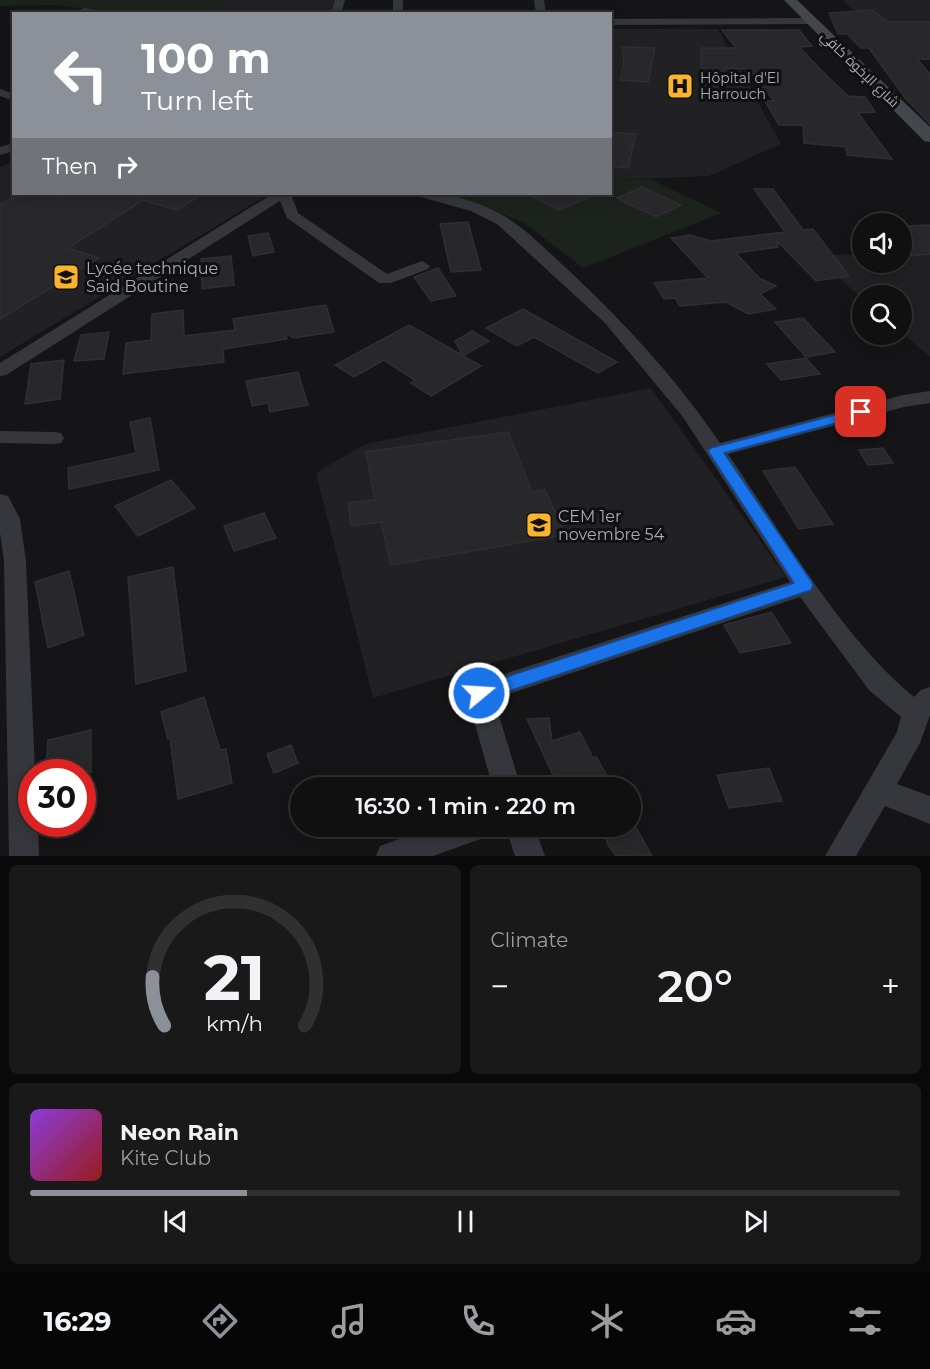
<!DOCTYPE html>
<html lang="en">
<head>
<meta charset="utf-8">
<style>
	body { margin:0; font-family:Montserrat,Cairo,sans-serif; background:#19191a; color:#f1f3f6; height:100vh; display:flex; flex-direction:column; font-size:22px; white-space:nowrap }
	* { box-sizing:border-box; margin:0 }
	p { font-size:20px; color:#9c9d9f }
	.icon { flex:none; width:33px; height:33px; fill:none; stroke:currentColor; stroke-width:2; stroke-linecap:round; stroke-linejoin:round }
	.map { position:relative; height:856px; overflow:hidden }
	.sheet { display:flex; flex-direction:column; gap:9px; padding:9px; background:#090909; flex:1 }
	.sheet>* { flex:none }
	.hud { position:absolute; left:12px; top:12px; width:600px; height:183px; border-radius:0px; box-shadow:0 3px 15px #0003,0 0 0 2px #303031; background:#8c9099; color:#fff; overflow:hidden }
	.controls { position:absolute; left:852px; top:213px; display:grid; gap:12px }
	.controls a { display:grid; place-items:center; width:60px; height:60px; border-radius:50%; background:#101011; box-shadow:0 3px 15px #0003,0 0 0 2px #303031; font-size:30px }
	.speed { position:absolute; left:18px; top:759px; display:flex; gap:12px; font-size:30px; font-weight:700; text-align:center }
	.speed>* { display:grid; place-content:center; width:78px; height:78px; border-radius:50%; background:#101011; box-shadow:0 3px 15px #0003,0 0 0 2px #303031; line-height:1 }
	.speed .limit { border:9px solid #d22; background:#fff; color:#111 }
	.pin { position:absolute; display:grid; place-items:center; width:51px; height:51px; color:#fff; margin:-26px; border-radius:12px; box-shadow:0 3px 9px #0006 }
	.me { position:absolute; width:66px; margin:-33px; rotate:72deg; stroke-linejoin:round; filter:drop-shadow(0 0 4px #0008) }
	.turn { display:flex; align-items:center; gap:21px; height:126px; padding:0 30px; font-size:27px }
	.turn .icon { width:78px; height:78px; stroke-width:2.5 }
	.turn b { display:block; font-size:42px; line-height:51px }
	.then { display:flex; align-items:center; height:57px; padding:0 30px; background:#0003; gap:12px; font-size:22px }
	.big { font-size:45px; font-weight:600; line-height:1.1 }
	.sheet .tile { flex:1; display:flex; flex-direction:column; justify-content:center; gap:9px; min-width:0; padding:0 21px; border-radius:9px; background:#19191a }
	.sheet .dial { align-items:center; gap:0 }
	.dial svg { height:156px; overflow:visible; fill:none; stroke:#303031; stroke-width:7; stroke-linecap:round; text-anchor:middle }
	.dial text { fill:#f1f3f6; stroke:none }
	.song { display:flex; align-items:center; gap:18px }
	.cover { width:72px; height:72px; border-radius:9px; background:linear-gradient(135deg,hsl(270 70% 55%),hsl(0 70% 35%)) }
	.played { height:6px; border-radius:3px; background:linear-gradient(90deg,#8c9099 25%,#303031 25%) }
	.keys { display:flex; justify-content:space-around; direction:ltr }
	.heat { display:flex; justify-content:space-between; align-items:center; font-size:33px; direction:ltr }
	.sheet .tiles { flex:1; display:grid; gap:9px; grid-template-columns:1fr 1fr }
	.tile:last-child { grid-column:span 2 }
	.trip { position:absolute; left:290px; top:777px; width:351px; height:60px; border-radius:30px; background:#101011; box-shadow:0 3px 15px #0003,0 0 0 2px #303031; font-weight:600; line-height:60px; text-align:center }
	.tab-bar { display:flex; height:96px; justify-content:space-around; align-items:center; background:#060607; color:#9c9d9f }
	.tab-bar .icon { width:42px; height:42px }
	.tab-bar .current { color:#8c9099 }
	.tab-bar b { font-size:27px; color:#f1f3f6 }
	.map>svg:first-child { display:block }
	.built { fill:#212124 }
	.green { fill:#1b231c }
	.building { fill:#28282b; stroke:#2f2f33; stroke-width:1.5 }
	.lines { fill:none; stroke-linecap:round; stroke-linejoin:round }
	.minor { fill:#36373d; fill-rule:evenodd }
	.secondary { fill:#44464d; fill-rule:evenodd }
	.route { fill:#1a73e8; stroke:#114b97; stroke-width:1.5 }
	.labels { text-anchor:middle; stroke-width:6; stroke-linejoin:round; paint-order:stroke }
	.far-street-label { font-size:14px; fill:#a7acb8; stroke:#101012 }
	.far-poi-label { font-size:14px; fill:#a7acb8; stroke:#101012; text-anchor:start }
	.poi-label { font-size:16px; fill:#a7acb8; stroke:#101012; text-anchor:start }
</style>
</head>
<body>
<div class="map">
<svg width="930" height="856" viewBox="0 0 930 856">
	<rect width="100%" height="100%" fill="#151517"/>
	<g class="built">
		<polygon points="221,0 339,0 336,10 214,10"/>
		<polygon points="843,0 930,0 930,30 875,30"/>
		<polygon points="610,29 718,29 781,144 709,176 611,180"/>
		<polygon points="13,161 14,194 253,194 264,197 0,357 0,167"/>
		<polygon points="930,250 930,357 902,332 902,296 862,296 862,298 814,256 862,254 862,262 902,262 902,252"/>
		<polygon points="651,388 786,577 373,698 316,473 365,444"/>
	</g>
	<g class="green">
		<polygon points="0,0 220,0 213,14 112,13 57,5 0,6"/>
		<polygon points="650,179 721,213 583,268 523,222 452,195 454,194 610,194 611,180"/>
	</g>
	<g class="building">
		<polygon points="873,10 887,22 930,22 930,59 917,59 930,74 930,124 906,99 869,48 861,48 847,34 838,34 829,13"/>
		<polygon points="722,30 799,30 812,46 799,47 827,76 848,96 865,97 875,112 858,113 892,159 847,155 846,147 804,143 803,125 779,125 765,101 774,101 749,69 724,68 724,90 702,88 701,48 736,48"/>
		<polygon points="622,47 655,48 648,82 620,80 624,64"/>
		<polygon points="610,132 636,134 628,168 610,166"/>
		<polygon points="642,187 681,205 656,217 617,198"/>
		<polygon points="754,189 773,189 803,230 813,229 849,276 816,281 777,241 778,247 736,253 759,278 776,286 760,294 776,309 748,314 726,302 680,306 675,298 664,299 654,283 708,278 671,238 690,235 711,241 785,232"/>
		<polygon points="20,194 44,194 59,197 59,194 203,194 177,210 143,200 68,248 99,258 0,319 0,204"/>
		<polygon points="527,194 598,194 559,210"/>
		<polygon points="468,222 481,270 451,272 440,224"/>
		<polygon points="930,225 930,254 902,257 902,226"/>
		<polygon points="268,233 274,252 253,256 248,236"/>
		<polygon points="231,256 234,285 202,289 201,259"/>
		<polygon points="438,268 456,296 431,301 414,277"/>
		<polygon points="326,305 334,332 294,338 285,333 287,339 223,349 224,362 123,374 126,343 151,340 152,314 183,310 184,336 235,330 233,319"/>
		<polygon points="523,309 617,362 598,373 534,337 517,346 486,328"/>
		<polygon points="803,318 835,352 806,357 775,322"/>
		<polygon points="409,325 481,366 431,396 411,383 415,380 384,360 354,377 335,365"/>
		<polygon points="472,331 489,341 463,356 455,341"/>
		<polygon points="109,332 104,359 74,361 81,335"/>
		<polygon points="806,358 820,374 781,380 767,364"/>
		<polygon points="64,360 60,399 25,404 31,364"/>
		<polygon points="298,372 308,405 270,412 268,403 252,406 246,381"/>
		<polygon points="150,418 159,470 69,489 68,468 136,453 130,422"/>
		<polygon points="508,432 532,492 545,490 565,535 391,565 381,522 351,526 348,503 375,500 366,452"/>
		<polygon points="883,448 893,463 868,465 859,450"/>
		<polygon points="795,467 833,524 799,529 763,471"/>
		<polygon points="171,480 195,508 138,536 115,506"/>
		<polygon points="264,513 276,538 234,551 224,526"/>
		<polygon points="173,567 186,671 136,684 128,577"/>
		<polygon points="69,571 84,635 48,648 35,582"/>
		<polygon points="771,612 791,643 740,653 724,625"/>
		<polygon points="204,697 220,750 226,749 232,783 178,799 170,738 168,739 161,712"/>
		<polygon points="549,718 552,741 580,732 593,758 596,757 614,788 563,788 556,774 553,775 527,719"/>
		<polygon points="91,730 91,772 46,772 48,740"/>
		<polygon points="291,745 298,763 274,773 267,754"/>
		<polygon points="769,768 782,801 729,808 717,775"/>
		<polygon points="614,826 635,826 652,856 616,856 607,843 606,831"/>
	</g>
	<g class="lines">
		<g class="minor">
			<polygon points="335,0 345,0 341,14 331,14"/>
			<rect x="393" y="0" width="10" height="14"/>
			<polygon points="534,0 544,0 546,14 536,14"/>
			<polygon points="85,8 104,12 105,14 68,14"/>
			<polygon points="610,19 810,18 815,21 810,24 610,25"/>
			<polygon points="0,89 14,94 14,101 0,96"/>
			<polygon points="14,143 14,151 0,155 0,147"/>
			<polygon points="272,194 291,194 298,213 387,274 422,261 430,266 428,269 391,283 379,283 287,218 280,201 6,375 0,376 0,363"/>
			<path d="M 419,194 C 447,191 482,203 506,217 C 528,231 547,251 566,268 C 623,321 676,378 720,443 L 903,395 L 930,391 L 930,403 L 904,407 L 728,454 C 782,533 841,637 914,697 L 921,690 L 930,687 L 930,715 L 920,743 L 897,784 L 930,796 L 930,824 L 885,806 L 856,856 L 825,856 L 897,732 L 901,717 L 869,690 L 800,597 L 494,699 L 521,788 L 493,788 L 466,693 L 470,685 L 790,582 L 683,417 L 605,323 L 497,224 L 471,211 L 421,197 Z"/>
			<polygon points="0,431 54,432 61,433 64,438 61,443 54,444 0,443"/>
			<polygon points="0,494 8,496 20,519 26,561 35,772 32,772 32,824 38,824 39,856 9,856 4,561 0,533"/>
			<polygon points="435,826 493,826 489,836 433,856 376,856 380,846"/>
			<polygon points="505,826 534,826 545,856 515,856"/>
		</g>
		<polygon class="secondary" points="784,0 797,0 930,127 930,142 924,141"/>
	</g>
	<polygon class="route" points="861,408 868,412 866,415 724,453 811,581 813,585 811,590 479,701 473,698 470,693 473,688 794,583 708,451 711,448"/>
	<defs>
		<symbol id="hospital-square" viewBox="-11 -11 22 22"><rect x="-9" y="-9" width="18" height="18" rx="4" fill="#f9b42c" stroke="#101012"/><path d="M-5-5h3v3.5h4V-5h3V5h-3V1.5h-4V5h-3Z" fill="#111"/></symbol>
		<symbol id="school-square" viewBox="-11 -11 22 22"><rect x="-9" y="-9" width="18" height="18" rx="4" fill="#f9b42c" stroke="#101012"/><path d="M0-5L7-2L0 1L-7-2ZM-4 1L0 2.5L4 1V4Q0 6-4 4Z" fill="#111"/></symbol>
	</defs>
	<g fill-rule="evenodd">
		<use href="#hospital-square" x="665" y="71" width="30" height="30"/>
		<use href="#school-square" x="51" y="262" width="30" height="30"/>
		<use href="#school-square" x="524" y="510" width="30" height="30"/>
	</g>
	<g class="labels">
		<g class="far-street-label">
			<text transform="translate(860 69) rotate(44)" y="5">شارع الإخوة كافي</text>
		</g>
		<g class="far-poi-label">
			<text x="700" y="83">Hôpital d'El<tspan x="700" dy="16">Harrouch</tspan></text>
		</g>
		<g class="poi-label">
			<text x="86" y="274">Lycée technique<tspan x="86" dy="18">Said Boutine</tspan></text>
			<text x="558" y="522">CEM 1er<tspan x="558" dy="18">novembre 54</tspan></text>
		</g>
	</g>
</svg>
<div class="controls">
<a><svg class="icon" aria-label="sound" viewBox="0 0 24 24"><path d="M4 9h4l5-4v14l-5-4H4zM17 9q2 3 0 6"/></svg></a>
<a><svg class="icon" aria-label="search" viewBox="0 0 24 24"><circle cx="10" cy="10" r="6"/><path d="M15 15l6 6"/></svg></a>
</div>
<div class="speed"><div class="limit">30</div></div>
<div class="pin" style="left:861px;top:412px;background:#d93025"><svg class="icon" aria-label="arrive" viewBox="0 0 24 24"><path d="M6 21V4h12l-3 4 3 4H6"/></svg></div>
<svg class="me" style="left:479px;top:693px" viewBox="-20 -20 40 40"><circle r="17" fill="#1a73e8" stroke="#fff" stroke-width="3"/><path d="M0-11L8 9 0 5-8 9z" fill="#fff"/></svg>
<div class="trip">16:30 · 1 min · 220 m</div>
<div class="hud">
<div class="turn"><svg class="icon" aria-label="left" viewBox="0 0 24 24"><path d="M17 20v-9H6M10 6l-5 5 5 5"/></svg><div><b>100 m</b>Turn left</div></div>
<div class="then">Then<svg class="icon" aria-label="right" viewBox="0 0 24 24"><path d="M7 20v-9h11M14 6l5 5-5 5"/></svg></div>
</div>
</div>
<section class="sheet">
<div class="tiles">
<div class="tile dial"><svg viewBox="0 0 100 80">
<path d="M14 69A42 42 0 1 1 86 69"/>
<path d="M14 69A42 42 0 0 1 8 44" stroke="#8c9099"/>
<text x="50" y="56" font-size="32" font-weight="700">21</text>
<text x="50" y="72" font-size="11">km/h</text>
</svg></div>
<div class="tile"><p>Climate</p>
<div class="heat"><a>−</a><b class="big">20°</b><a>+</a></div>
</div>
<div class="tile">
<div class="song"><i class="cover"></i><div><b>Neon Rain</b><p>Kite Club</p></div></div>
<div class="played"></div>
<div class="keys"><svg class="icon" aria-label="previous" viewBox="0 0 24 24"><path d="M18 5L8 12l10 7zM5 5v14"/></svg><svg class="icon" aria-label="pause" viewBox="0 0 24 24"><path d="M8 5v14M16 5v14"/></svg><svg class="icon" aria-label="next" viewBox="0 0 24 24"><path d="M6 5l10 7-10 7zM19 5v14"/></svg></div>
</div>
</div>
</section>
<nav class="tab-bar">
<b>16:29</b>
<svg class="icon current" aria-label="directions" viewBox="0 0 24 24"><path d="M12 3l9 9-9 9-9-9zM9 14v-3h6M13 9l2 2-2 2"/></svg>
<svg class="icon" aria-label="music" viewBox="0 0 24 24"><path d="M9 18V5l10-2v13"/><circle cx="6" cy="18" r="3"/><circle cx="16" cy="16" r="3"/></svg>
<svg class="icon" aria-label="phone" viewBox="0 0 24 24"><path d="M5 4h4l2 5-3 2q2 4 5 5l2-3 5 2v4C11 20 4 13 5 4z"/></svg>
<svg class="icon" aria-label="climate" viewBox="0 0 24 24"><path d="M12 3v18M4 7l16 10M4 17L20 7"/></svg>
<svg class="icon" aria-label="car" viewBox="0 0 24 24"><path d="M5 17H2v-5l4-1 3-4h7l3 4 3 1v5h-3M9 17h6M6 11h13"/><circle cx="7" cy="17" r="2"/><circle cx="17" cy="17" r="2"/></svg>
<svg class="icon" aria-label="filters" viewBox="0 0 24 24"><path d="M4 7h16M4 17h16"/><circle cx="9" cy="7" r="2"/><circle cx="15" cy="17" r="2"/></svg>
</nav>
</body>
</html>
